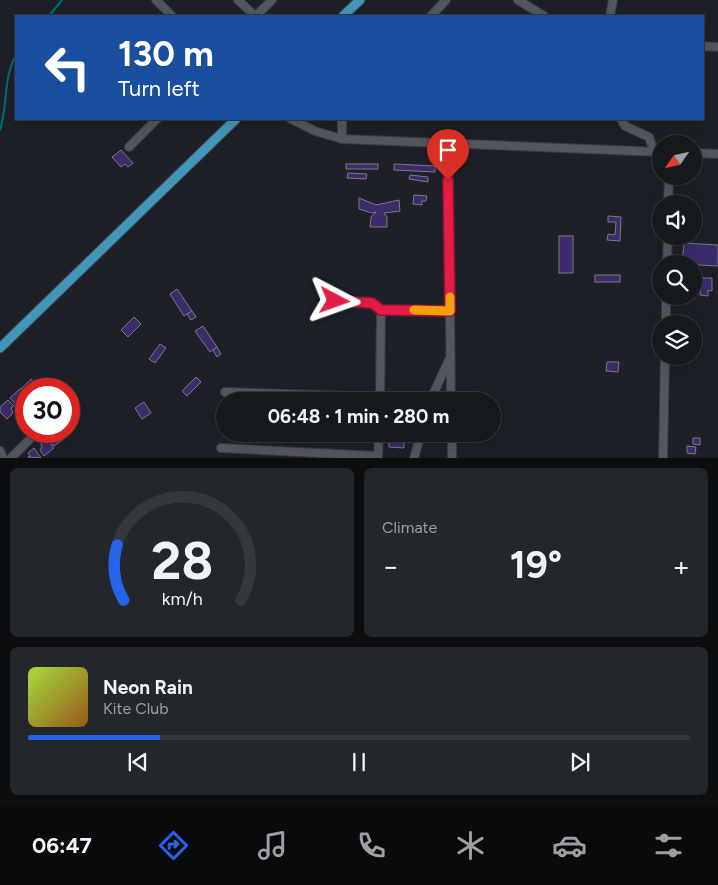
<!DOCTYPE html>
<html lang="en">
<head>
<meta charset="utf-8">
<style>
	body { margin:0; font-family:Figtree,sans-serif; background:#23262a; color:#f1f3f6; height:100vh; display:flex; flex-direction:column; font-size:19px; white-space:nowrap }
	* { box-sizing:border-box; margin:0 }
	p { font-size:16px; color:#9ea0a4 }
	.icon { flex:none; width:28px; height:28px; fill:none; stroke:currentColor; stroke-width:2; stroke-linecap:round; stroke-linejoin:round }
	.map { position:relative; height:458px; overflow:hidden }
	.drawer { display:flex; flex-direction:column; gap:10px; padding:10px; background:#0c0e10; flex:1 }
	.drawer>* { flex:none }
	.guide { position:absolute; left:15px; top:15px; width:689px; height:105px; border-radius:0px; box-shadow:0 5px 20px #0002,0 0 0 1px #35383b; background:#1a4fa0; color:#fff; overflow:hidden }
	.needle { width:32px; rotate:236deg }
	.controls { position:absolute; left:652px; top:135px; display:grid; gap:10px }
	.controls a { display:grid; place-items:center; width:50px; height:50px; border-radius:50%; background:#16191d; box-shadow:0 5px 20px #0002,0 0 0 1px #35383b; font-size:25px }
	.speed { position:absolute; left:15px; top:378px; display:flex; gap:10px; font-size:25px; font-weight:700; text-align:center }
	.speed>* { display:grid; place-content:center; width:65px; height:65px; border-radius:50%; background:#16191d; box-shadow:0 5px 20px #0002,0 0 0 1px #35383b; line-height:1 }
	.speed .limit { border:8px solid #d22; background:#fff; color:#111 }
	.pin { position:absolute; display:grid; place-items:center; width:42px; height:42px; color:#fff; margin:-51px -21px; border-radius:50% 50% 50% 0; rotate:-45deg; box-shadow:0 0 5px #0007 }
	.pin .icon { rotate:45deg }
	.me { position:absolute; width:55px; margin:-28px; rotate:94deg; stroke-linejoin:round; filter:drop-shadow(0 0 4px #0008) }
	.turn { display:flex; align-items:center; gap:18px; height:105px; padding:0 20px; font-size:22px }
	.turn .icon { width:65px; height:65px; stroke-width:2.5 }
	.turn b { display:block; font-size:35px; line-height:42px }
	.big { font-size:38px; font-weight:700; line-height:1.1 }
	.drawer .card { flex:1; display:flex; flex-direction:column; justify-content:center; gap:8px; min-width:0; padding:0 18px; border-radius:8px; background:#23262a }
	.drawer .dial { align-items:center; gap:0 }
	.dial svg { height:130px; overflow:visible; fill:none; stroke:#35383b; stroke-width:7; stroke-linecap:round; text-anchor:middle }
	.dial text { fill:#f1f3f6; stroke:none }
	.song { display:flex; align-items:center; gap:15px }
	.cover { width:60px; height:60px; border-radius:8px; background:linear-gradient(135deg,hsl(80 70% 55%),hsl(30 70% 35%)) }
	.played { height:5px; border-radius:2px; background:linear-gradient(90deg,#2563eb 20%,#35383b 20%) }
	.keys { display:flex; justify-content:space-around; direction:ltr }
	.heat { display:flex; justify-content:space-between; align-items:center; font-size:28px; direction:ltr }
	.drawer .tiles { flex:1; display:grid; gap:10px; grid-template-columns:1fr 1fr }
	.card:last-child { grid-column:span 2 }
	.trip { position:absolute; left:216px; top:392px; width:285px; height:50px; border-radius:25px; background:#16191d; box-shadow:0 5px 20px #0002,0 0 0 1px #35383b; font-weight:700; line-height:50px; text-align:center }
	.dock { display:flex; height:80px; justify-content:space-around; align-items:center; background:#090a0c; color:#9ea0a4 }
	.dock .icon { width:35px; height:35px }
	.dock .current { color:#2563eb }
	.dock b { font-size:22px; color:#f1f3f6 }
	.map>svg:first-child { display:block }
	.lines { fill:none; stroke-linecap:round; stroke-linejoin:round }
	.stream { stroke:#007071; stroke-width:2 }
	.building { fill:#3c2b6b; stroke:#7c7b84 }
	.minor-casing { stroke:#3a3c41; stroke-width:10 }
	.major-casing { stroke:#3a3c41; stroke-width:11 }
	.minor { stroke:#53585f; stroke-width:8 }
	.major { stroke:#4297b8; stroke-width:9 }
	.route-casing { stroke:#92132f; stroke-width:12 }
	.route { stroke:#e11d48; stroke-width:9 }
	.slow { stroke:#f59e0b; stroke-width:9 }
</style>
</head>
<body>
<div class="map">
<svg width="718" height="458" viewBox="0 0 718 458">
	<rect width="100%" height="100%" fill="#1d2127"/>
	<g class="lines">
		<g class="stream">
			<polyline points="49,16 62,0"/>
			<path d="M 0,130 C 8,105 3,78 16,55"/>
		</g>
	</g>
	<g class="building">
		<polygon points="121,150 133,163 128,167 125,164 121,167 112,157"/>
		<rect x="346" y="164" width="32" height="5"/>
		<polygon points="394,164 435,166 435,172 394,170"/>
		<polygon points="348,173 367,174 366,179 347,178"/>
		<polygon points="410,175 428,177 428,182 409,179"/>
		<polygon points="414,195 427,196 426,201 422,201 422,205 413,204"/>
		<polygon points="359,198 376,205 399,200 400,211 384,213 387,217 387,227 370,227 371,217 376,212 372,213 359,209"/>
		<polygon points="608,216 621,217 620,241 607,240 608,234 615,235 616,222 608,222"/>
		<rect x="559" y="236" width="14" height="37"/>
		<polygon points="684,243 718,245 718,266 682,264"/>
		<rect x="595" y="275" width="25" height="7"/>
		<polygon points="701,278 712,278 712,291 708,290 708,296 700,295"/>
		<polygon points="177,289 192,311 184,316 170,294"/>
		<polygon points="192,311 196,317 191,320 187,314"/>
		<polygon points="134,317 141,324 128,337 121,330"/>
		<polygon points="203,326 217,347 210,352 195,331"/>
		<polygon points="160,344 166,348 155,363 149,359"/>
		<polygon points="217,347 221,354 217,357 213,350"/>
		<polygon points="607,362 619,362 618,372 606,371"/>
		<polygon points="196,377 201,382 187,396 182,391"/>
		<polygon points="31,379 37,385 35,389 26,389 26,395 21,389"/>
		<polygon points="21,388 26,395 24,397 26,402 19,408 10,398"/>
		<polygon points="8,400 14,406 11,408 13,413 7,419 0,412 0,407"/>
		<polygon points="144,402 151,413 142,419 135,408"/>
		<polygon points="52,431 58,431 64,439 54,446 50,441 52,436 50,433"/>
		<polygon points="46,438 54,448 44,456 40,450 42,446 40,443"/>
		<polygon points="693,438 700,438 700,445 693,444"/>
		<polygon points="389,441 404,442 404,448 389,447"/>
		<polygon points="687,446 696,447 695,454 687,453"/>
		<polygon points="34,448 41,458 28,457 30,456 28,453"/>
	</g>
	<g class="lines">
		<defs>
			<g id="minor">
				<polyline points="156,0 172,16"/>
				<polyline points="238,0 255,16"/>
				<polyline points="518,0 544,16"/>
				<polyline points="256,16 272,0"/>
				<polyline points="431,16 446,0"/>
				<polyline points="610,16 613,0"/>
				<polyline points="702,46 718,47"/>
				<polyline points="291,119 315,131 342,139 661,152"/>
				<polyline points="621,119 625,126 649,137 654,152"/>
				<polyline points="342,139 342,119"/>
				<polyline points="448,143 451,401"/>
				<polyline points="129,147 157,119"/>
				<polyline points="694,153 718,154"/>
				<polyline points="668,204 669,176"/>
				<polyline points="667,264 668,236"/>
				<polyline points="335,301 372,303 381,310 450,311"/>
				<polyline points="666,324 666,296"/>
				<polyline points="225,392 380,397"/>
				<polyline points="380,401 381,310"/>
				<polyline points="430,401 449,360"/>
				<polyline points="452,434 452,458"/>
				<polyline points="221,448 378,456"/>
				<polyline points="0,451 3,458"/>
				<polyline points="11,458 38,431"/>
				<polyline points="378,458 379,434"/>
				<polyline points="414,458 421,434"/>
				<polyline points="663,458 665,356"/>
			</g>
			<g id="major">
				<polyline points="343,16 360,0"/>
				<polyline points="0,348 236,119"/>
			</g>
		</defs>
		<use href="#minor" class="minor-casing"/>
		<use href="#major" class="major-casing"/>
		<use href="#minor" class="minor"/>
		<use href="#major" class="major"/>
	</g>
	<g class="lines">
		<defs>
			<polyline id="route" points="335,301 372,303 381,310 450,311 448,180"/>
		</defs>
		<use href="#route" class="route-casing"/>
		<use href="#route" class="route"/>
		<polyline class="slow" points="414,310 450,311 450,297"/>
	</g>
</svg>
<div class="controls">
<a><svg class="needle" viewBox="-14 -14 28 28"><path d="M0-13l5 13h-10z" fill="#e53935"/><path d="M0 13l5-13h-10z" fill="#9ea0a4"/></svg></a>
<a><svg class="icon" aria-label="sound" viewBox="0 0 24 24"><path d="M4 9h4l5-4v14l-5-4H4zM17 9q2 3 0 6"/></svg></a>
<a><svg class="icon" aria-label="search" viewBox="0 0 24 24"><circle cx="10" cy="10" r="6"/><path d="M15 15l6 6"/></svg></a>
<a><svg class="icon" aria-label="layers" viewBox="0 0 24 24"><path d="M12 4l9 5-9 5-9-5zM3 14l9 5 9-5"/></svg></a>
</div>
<div class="speed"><div class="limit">30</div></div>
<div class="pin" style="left:448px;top:180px;background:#d93025"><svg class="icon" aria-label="arrive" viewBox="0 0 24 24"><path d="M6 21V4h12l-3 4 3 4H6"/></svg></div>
<svg class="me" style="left:335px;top:301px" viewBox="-20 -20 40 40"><path d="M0-17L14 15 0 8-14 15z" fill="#e11d48" stroke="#fff" stroke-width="4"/></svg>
<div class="trip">06:48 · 1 min · 280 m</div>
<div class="guide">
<div class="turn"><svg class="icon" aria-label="left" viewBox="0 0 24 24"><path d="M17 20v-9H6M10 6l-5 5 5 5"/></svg><div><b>130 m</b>Turn left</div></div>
</div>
</div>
<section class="drawer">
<div class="tiles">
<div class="card dial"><svg viewBox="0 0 100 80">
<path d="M14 69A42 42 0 1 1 86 69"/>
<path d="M14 69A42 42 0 0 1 10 35" stroke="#2563eb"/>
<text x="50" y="56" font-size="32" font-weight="700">28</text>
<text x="50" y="72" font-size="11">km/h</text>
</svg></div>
<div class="card"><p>Climate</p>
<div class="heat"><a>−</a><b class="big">19°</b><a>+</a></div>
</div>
<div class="card">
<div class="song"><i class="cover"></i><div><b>Neon Rain</b><p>Kite Club</p></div></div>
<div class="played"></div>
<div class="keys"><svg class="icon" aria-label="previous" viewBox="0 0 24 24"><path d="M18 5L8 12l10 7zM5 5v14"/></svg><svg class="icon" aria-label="pause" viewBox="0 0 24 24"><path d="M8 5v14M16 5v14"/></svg><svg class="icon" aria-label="next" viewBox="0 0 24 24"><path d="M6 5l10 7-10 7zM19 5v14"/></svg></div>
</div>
</div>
</section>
<nav class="dock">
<b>06:47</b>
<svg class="icon current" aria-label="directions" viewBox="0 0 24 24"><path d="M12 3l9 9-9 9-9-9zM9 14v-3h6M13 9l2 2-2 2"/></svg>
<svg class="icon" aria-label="music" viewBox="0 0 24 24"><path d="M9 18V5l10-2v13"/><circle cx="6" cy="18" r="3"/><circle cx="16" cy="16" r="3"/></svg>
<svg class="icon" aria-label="phone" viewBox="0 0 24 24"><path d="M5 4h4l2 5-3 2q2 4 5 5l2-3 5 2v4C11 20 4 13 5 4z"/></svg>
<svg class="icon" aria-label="climate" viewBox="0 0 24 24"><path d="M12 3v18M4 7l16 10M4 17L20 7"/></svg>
<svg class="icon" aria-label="car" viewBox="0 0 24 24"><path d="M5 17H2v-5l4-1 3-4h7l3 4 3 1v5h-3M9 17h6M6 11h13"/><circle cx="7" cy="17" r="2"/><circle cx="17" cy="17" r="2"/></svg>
<svg class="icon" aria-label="filters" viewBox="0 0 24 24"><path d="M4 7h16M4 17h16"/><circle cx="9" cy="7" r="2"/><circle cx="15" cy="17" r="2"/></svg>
</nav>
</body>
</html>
